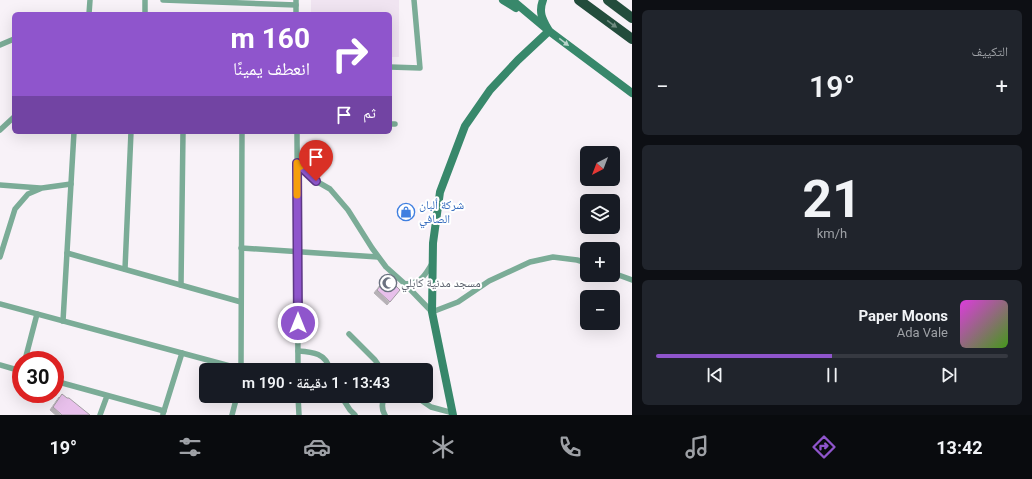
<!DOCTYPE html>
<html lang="ar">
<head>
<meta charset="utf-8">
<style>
	body { margin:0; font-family:Roboto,"Noto Naskh Arabic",sans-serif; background:#20242c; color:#f1f3f6; direction:rtl; height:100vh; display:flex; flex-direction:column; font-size:15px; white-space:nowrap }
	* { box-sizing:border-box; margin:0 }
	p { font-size:13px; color:#9ea1a6 }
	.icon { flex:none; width:22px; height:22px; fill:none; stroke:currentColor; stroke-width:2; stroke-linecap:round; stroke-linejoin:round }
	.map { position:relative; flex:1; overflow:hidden; direction:ltr }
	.side { display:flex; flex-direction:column; gap:10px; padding:10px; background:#0d0f14; width:400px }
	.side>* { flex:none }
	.banner { position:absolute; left:12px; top:12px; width:380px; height:122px; border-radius:6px; box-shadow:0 4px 16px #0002; direction:rtl; background:#8f55cc; color:#fff; overflow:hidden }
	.needle { width:26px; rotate:222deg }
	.controls { position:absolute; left:580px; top:146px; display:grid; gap:8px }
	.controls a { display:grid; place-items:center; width:40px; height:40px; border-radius:6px; background:#171b24; box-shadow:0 4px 16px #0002; font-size:20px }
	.speed { position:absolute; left:12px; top:351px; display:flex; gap:8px; font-size:20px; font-weight:700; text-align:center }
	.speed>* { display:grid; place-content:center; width:52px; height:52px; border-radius:50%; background:#171b24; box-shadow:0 4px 16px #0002; line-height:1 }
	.speed .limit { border:6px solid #d22; background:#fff; color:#111 }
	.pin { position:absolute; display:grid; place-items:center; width:34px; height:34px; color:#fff; margin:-41px -17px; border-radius:50% 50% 50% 0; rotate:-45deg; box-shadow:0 0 4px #0007 }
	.pin .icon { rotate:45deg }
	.me { position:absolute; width:44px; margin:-22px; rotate:0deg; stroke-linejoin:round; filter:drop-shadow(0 0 3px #0008) }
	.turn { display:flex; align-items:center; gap:14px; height:84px; padding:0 16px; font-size:18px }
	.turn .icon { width:52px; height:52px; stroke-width:2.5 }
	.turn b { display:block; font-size:28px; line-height:34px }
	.then { display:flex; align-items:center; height:38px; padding:0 16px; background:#0003; gap:8px; font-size:15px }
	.big { font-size:30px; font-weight:600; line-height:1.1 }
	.side .tile { flex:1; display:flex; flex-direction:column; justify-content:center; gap:6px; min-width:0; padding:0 14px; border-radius:6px; background:#20242c }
	.side .dial { align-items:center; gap:0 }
	.dial b { font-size:52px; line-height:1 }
	.song { display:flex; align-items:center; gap:12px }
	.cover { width:48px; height:48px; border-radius:6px; background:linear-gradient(135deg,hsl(300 70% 55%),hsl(100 70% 35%)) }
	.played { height:4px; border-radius:2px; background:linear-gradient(90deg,#8f55cc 50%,#363941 50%) }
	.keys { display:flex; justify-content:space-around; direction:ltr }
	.heat { display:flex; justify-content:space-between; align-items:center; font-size:22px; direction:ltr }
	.trip { position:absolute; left:199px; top:363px; width:234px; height:40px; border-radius:6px; background:#171b24; box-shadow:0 4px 16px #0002; font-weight:600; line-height:40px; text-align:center; direction:rtl }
	.menu { display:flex; height:64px; justify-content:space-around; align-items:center; background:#090b0e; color:#9ea1a6 }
	.menu .icon { width:28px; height:28px }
	.menu .selected { color:#8f55cc }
	.menu b { font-size:18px; color:#f1f3f6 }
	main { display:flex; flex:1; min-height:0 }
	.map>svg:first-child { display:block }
	.built { fill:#f0e4f1 }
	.building { fill:#e8c0eb; stroke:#a39da3; filter:url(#shadow) }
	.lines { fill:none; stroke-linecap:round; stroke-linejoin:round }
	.street { stroke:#7bac97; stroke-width:5.5 }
	.secondary { stroke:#38886b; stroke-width:8 }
	.highway { stroke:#234c3c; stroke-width:10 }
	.oneway { fill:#708b80 }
	.oneway2 { fill:#b9d5cb }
	.route-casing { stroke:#5d3785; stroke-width:10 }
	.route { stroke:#8f55cc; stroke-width:7 }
	.slow { stroke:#f59e0b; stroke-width:7 }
	.labels { text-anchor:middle; stroke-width:4; stroke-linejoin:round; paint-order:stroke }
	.shop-label { font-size:12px; fill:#366cbe; stroke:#fff; text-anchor:start }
	.worship-label { font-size:12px; fill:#5b616d; stroke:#fff; text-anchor:start }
</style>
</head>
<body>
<main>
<section class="side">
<div class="tile"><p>التكييف</p>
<div class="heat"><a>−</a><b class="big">19°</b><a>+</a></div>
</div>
<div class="tile dial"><b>21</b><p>km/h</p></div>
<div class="tile">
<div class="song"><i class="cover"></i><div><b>Paper Moons</b><p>Ada Vale</p></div></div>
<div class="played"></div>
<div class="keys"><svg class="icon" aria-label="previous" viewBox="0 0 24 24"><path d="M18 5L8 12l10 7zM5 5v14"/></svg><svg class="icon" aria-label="pause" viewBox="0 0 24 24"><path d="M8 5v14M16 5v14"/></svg><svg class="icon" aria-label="next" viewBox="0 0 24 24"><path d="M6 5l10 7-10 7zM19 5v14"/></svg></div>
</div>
</section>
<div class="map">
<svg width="632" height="415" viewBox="0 0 632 415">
	<defs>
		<filter id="shadow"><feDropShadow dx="-3" dy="3" stdDeviation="0" flood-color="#0004"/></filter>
	</defs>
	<rect width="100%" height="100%" fill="#f8f2f8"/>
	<polygon class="built" points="311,0 399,0 399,57 390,57 390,14 311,14"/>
	<g class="building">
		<polygon points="387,277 400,290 390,302 377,290"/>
		<polygon points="62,394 67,398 69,398 90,415 62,415 53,407"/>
	</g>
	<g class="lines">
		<g class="street">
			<polyline points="163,0 296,5"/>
			<polyline points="296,0 296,14"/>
			<polyline points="89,14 90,0"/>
			<polyline points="145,14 145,0"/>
			<polyline points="0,45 14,39"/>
			<polyline points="390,67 420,68 414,0"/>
			<polyline points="390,124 395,124"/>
			<polyline points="0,130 14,117"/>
			<polyline points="297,132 298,370"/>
			<polyline points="297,163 316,181 330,189 348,210 372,248 386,267 405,284 432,312 458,302 489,281 530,262 553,257 577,260 587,263"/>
			<polyline points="0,185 40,188"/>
			<polyline points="241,248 378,257"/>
			<polyline points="67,253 241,302"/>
			<polyline points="0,257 15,209 28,194 42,188 71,184"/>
			<polyline points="125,269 131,132"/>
			<polyline points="613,273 632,280"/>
			<path d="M 405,284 C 423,282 424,276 433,262"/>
			<polyline points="181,285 183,132"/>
			<polyline points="0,304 241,369"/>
			<polyline points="63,321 74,132"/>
			<polyline points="349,334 375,360 382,370"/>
			<path d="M 298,351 C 313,352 326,353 330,370"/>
			<polyline points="25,360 37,314"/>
			<polyline points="0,365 21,371"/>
			<polyline points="241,370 242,132"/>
			<polyline points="55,381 164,411"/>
			<polyline points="298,396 299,415"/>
			<polyline points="341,396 350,410 355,415"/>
			<path d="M 384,396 C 382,403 381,409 385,415"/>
			<polyline points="415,396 431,407 453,413"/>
			<polyline points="163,414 182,353"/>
			<polyline points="100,415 107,396"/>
			<polyline points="232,415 237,396"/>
		</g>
		<g class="secondary">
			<polyline points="503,0 516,8"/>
			<polyline points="512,0 549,31 632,93"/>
			<path d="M 453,415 L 432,312 L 433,243 L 440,192 L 465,126 L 490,90 L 518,60 L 549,31 C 543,20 538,13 543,0"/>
		</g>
		<g class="highway">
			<polyline points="579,0 632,39"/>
			<polyline points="608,0 632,18"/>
		</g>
	</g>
	<defs><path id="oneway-solid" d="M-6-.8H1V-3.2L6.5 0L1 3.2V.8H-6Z"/></defs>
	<use class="oneway" href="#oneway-solid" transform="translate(612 24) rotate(36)"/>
	<use class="oneway2" href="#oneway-solid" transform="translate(564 42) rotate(37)"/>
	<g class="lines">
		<defs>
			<polyline id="route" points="298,323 297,163 316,181"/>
		</defs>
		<use href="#route" class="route-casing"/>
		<use href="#route" class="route"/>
		<polyline class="slow" points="297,195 297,163 301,166"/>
	</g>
	<defs>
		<symbol id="shop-ring" viewBox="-11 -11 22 22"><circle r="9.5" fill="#fff" stroke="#3f7fe0" stroke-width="1.5"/><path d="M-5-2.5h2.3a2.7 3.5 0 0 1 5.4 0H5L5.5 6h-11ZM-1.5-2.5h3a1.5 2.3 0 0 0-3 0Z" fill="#3f7fe0"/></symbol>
		<symbol id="mosque-ring" viewBox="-11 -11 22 22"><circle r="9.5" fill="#fff" stroke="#6b7280" stroke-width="1.5"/><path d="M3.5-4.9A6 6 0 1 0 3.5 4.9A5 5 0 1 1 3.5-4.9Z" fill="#6b7280"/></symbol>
	</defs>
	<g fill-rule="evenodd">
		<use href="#shop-ring" x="396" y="202" width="20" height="20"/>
		<use href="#mosque-ring" x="378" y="273" width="20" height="20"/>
	</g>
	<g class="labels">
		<g class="shop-label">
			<text x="419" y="209">شركة ألبان<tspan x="419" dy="14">الصافي</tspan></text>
		</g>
		<g class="worship-label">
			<text x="401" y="287">مسجد مدنية كابلي</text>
		</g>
	</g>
</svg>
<div class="controls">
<a><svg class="needle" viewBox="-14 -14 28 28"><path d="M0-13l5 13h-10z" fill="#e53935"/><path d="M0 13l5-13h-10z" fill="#9ea1a6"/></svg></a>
<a><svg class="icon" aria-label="layers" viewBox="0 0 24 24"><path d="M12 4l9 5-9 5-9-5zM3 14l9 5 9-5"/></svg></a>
<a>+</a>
<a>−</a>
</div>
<div class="speed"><div class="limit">30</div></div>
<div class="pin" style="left:316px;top:181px;background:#d93025"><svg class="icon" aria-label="arrive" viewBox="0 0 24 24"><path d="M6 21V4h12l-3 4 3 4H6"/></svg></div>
<svg class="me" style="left:298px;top:323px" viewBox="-20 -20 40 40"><circle r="17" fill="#8f55cc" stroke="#fff" stroke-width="3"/><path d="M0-11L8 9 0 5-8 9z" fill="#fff"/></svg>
<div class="trip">13:43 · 1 دقيقة · 190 m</div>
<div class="banner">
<div class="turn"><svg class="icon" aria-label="right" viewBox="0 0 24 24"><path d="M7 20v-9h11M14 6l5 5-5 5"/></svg><div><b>160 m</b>انعطف يمينًا</div></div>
<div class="then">ثم<svg class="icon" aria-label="arrive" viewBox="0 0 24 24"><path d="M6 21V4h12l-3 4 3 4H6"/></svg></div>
</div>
</div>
</main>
<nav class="menu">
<b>13:42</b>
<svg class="icon selected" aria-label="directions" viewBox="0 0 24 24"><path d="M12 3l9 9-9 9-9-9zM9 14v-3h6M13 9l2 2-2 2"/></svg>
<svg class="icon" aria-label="music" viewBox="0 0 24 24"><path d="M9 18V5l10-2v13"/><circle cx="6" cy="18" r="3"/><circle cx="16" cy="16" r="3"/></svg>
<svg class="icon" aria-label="phone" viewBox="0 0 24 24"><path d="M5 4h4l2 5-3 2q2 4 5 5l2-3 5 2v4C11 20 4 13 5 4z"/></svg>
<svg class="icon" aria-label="climate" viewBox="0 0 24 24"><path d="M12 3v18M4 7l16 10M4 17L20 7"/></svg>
<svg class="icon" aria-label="car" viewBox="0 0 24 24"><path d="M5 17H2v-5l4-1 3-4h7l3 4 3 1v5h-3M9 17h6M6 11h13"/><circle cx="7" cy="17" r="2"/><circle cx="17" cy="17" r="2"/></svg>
<svg class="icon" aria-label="filters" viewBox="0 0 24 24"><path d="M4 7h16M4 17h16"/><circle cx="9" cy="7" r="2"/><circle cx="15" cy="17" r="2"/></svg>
<b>19°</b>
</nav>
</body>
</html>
